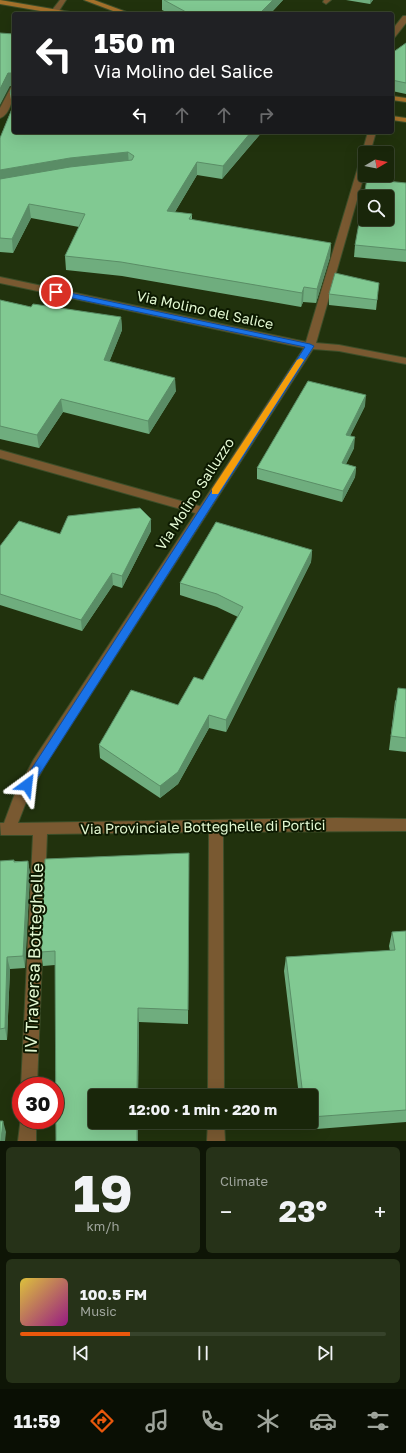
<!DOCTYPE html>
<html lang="en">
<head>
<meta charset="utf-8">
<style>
	body { margin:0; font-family:"Golos Text",sans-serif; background:#263218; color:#f1f3f6; height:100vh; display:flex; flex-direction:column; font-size:15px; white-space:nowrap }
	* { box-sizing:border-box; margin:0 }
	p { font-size:13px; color:#9fa59c }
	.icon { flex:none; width:22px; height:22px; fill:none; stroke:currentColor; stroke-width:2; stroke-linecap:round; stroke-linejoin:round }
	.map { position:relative; height:1141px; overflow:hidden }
	.details { display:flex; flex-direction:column; gap:6px; padding:6px; background:#0e1506; flex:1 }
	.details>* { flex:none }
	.top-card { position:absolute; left:12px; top:12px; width:382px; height:122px; border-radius:4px; box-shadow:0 4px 16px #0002,0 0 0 1px #37432b; background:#202124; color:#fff; overflow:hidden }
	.needle { width:26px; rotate:80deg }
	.buttons { position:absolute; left:358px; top:146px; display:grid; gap:8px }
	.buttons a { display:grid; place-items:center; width:36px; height:36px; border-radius:4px; background:#19260a; box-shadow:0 4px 16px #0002,0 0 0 1px #37432b; font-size:20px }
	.speed { position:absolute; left:12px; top:1077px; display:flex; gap:8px; font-size:20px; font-weight:700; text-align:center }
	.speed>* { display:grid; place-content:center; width:52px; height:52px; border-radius:50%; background:#19260a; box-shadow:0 4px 16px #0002,0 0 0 1px #37432b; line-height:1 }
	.speed .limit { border:6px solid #d22; background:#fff; color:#111 }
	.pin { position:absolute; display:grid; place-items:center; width:34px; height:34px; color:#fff; margin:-17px; border:2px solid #fff; border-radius:50%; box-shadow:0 1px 4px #0007 }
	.me { position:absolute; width:44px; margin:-22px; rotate:30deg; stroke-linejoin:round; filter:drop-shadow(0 0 3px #0008) }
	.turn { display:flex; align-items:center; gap:14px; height:84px; padding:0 16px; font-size:18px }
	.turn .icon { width:52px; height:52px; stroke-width:2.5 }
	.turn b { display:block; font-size:28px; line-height:34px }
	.lanes { display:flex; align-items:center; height:38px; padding:0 16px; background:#0003; justify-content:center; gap:20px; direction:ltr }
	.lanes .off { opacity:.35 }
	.big { font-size:30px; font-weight:700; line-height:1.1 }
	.details .tile { flex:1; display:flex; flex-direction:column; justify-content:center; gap:6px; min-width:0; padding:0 14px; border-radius:6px; background:#263218 }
	.details .dial { align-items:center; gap:0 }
	.dial b { font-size:52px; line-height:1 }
	.song { display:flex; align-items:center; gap:12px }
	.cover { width:48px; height:48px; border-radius:6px; background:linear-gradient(135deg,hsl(50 70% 55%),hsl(310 70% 35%)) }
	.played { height:4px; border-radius:2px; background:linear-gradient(90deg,#ea580c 30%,#37432b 30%) }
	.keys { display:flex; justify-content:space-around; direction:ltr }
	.heat { display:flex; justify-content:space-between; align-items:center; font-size:22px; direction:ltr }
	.details .tiles { flex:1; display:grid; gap:6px; grid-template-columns:1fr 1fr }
	.tile:last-child { grid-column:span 2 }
	.trip { position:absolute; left:88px; top:1089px; width:230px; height:40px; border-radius:4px; background:#19260a; box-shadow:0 4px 16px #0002,0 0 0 1px #37432b; font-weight:700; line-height:40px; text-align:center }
	.tabs { display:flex; height:64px; justify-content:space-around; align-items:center; background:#0a0f04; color:#9fa59c }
	.tabs .icon { width:28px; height:28px }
	.tabs .current { color:#ea580c }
	.tabs b { font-size:18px; color:#f1f3f6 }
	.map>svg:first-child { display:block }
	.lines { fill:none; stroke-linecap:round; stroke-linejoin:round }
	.lane-casing { stroke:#3c4e29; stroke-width:2 }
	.street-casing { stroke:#3c4e29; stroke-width:2 }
	.secondary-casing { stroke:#3c4e29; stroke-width:2 }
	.lane { fill:#795931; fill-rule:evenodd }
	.street { fill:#795931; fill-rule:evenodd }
	.secondary { fill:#a4712b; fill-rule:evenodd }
	.wall { fill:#6fad7e }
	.shaded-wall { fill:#5a8d66 }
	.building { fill:#81c992; stroke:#5a8d66; fill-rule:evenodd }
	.route { fill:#1a73e8; stroke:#114b97 }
	.slow { fill:#f59e0b }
	.labels { text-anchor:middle; stroke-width:4; stroke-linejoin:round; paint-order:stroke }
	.street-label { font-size:14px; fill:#e4f9d3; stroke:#0c1900 }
	.near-street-label { font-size:17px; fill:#e4f9d3; stroke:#0c1900 }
</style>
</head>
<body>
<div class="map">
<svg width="406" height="1141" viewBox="0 0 406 1141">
	<rect width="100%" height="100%" fill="#21320d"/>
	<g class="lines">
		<defs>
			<g id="lane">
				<polygon points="331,0 326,4 323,2 324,0"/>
				<polygon points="403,16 406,16 406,23 395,37 392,37 392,30"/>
				<polygon points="0,450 206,508 208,511 202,515 0,458"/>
			</g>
			<g id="street">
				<polygon points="60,0 66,0 57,14 49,14"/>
				<path d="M 11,87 L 14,87 C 14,96 10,115 0,118 L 0,108 Z"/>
				<polygon points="368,132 376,132 370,153 365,153 365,172 316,343 339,345 406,358 406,364 339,351 313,349 44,767 28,797 18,823 336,818 406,819 406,831 223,832 224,1096 208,1096 209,832 47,834 37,1086 21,1087 33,835 1,835 0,823 4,823 14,796 34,759 304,348 0,283 0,277 306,342 361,157 364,155 362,153"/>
				<polygon points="21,1117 21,1120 36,1120 36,1141 18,1141"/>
				<polygon points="208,1122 224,1122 225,1141 207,1141"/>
			</g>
			<g id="secondary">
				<polygon points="0,0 70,12 74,14 58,14 0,4"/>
				<polygon points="84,0 94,0 132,14 121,14"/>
				<polygon points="392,96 406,98 406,102 392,100"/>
				<polygon points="392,116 406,118 406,122 392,120"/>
			</g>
		</defs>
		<use href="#lane" class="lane-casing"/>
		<use href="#street" class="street-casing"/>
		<use href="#secondary" class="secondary-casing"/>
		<use href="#lane" class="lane"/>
		<use href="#street" class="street"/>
		<use href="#secondary" class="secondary"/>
	</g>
	<g class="wall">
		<polygon points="162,0 283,0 270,14 170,14 162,10"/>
		<polygon points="346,0 373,0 370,4"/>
		<polygon points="14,34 14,132 262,132 222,179 197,175 175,212 192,214 192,220 331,243 330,257 316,303 303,302 301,307 122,276 66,270 65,256 79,227 31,218 13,253 0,252 0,138 13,106 12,106 10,93 12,86 10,86"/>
		<polygon points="406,43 406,94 392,91 392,53"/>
		<polygon points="406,183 406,262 354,257 355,245"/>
		<polygon points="378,293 376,310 329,305 329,294"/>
		<polygon points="0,300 31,307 121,317 122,330 109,362 176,391 149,434 63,412 39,448 0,439"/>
		<polygon points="365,406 350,436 354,448 346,464 356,467 355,477 342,502 257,479 257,468"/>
		<polygon points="151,531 122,588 113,585 82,631 0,605 0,546 60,534"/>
		<polygon points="312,550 311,562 226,732 209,728 178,784 160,798 100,758 99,745 178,705 203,680 238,617 217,607 180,595 180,583"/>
		<polygon points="406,689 406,752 389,750 395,701"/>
		<polygon points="0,861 28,861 30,874 25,968 10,969 7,1040 0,1040"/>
		<polygon points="189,867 188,1024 139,1022 138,1096 95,1096 95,1122 138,1122 138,1141 56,1141 55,965 43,966 41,952"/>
		<polygon points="406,931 406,1122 304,1130 303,1122 311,1122 311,1096 299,1096 284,971 286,957 390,951 389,946 392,932"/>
	</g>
	<g class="shaded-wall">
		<polygon points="273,0 283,0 270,14 259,14"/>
		<polygon points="370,0 373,0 370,4"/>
		<polygon points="8,73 13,73 14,86 10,86 0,105 0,89"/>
		<polygon points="251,132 262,132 222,179 223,166"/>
		<polygon points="128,152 129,166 0,184 0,170 70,158"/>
		<polygon points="197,162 197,175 167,225 167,211"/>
		<polygon points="29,204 31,218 13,253 12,239"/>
		<polygon points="331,243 330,257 316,303 317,289"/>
		<polygon points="304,287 303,302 301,307 302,293"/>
		<polygon points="121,317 122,330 105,373 104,360"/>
		<polygon points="175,378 176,391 149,434 148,421"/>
		<polygon points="366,395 365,406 345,446 346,435"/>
		<polygon points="61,399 63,412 39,448 37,435"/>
		<polygon points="355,437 354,448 341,474 342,463"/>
		<polygon points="356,467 355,477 342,502 343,491"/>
		<polygon points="151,519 151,531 122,588 122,576"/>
		<polygon points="312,550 311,562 226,732 226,720"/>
		<polygon points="112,573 113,585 82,631 81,620"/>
		<polygon points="209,715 209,728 178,784 160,798 160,786"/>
		<polygon points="28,861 30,874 25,968 23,956"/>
		<polygon points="7,957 10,969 7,1040 5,1028"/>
		<polygon points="138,1008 139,1022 138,1096 137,1096"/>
		<polygon points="3,1121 6,1132 5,1141 1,1141"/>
		<rect x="137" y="1122" width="1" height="19"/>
	</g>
	<g class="building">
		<polygon points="164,0 273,0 259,14 192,14 186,12"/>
		<polygon points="0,33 14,34 14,93 10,93 14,78 13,73 8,73 0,89"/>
		<polygon points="406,43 406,83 392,80 392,53"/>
		<polygon points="14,104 14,132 251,132 223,166 197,162 167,211 192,214 189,219 331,243 317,289 304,287 302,293 121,262 65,256 85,214 29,204 12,239 0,238 0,179 70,167 132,160 134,156 128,152 70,158 0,170 0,138"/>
		<path d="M 367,179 L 406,183 L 406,250 L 355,245 ZM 365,197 L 387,197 L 387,219 L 365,219 Z"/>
		<polygon points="335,273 379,283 377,300 329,294"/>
		<polygon points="0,300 31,307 33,304 121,317 104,360 175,378 148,421 61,399 37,435 0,426"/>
		<polygon points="308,381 366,395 346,435 355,437 342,463 356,467 343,491 257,468"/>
		<polygon points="140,508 151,519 122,576 112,573 81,620 0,594 0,546 19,521 60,534 68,516"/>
		<polygon points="216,522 312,550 226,720 209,715 178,772 160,786 99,745 131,690 178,705 194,677 203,680 243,607 217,594 180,583"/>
		<polygon points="398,688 406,689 406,738 391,736"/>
		<polygon points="189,853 188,1010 138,1008 137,1096 95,1096 95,1122 137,1122 137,1141 56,1141 55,951 41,952 45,859"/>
		<polygon points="14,860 14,862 28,861 23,956 7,957 5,1028 0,1029 0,861"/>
		<polygon points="406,931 406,1110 311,1117 311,1096 303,1096 286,957 395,950 392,932"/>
		<polygon points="0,1121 3,1121 1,1141 0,1141"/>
	</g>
	<polygon class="route" points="56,290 310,344 314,346 31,788 27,789 22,785 23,782 305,347 53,294 52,292"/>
	<polygon class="slow" points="301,358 304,360 218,494 212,494 212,489 297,360"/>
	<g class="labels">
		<g class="street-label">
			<text transform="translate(205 310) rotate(12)" y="5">Via Molino del Salice</text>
			<text transform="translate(195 494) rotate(-57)" y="5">Via Molino Salluzzo</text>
			<text transform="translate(203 827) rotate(-1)" y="5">Via Provinciale Botteghelle di Portici</text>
		</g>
		<g class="near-street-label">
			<text transform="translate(34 958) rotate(-88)" y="6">IV Traversa Botteghelle</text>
		</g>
	</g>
</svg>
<div class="buttons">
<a><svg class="needle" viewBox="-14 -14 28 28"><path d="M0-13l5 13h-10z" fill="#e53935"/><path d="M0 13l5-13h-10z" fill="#9fa59c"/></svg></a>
<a><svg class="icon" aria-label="search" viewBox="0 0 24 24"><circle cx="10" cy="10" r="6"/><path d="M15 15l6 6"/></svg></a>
</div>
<div class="speed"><div class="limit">30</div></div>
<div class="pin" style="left:56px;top:292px;background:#d93025"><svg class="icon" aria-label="arrive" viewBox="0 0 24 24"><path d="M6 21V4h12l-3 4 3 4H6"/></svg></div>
<svg class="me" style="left:27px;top:785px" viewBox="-20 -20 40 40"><path d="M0-17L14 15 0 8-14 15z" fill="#1a73e8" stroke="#fff" stroke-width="4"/></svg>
<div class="trip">12:00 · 1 min · 220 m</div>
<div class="top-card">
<div class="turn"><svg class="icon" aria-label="left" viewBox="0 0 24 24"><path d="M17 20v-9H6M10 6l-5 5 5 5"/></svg><div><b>150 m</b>Via Molino del Salice</div></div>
<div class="lanes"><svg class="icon" aria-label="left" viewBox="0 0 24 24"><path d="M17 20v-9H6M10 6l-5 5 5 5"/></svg><svg class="icon off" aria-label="ahead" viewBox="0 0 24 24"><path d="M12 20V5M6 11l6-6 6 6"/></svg><svg class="icon off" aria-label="ahead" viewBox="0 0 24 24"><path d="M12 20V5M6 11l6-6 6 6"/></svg><svg class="icon off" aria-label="right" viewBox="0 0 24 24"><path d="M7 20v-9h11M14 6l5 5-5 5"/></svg></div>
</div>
</div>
<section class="details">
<div class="tiles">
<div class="tile dial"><b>19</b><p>km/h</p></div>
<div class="tile"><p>Climate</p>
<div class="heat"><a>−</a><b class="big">23°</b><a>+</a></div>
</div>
<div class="tile">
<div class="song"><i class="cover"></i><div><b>100.5 FM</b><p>Music</p></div></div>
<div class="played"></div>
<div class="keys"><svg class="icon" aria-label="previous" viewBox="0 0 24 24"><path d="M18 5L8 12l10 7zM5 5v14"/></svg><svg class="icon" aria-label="pause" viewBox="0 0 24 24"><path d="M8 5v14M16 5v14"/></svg><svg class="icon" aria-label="next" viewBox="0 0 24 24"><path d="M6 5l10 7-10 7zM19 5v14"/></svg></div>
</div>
</div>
</section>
<nav class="tabs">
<b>11:59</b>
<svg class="icon current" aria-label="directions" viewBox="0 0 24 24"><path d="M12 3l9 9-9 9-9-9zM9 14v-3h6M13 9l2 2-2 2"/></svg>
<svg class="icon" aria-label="music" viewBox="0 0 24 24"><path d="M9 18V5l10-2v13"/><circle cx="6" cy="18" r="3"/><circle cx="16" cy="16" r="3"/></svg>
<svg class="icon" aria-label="phone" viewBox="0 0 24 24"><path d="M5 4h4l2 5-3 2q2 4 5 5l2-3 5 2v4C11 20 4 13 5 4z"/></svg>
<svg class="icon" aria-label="climate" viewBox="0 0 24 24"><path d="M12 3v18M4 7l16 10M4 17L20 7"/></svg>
<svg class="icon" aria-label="car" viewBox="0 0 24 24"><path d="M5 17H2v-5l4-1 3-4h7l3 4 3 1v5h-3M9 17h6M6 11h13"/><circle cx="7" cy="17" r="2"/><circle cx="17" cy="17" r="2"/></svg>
<svg class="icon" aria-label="filters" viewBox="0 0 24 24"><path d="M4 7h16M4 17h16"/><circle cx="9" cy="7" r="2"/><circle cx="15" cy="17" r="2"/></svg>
</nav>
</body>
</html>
